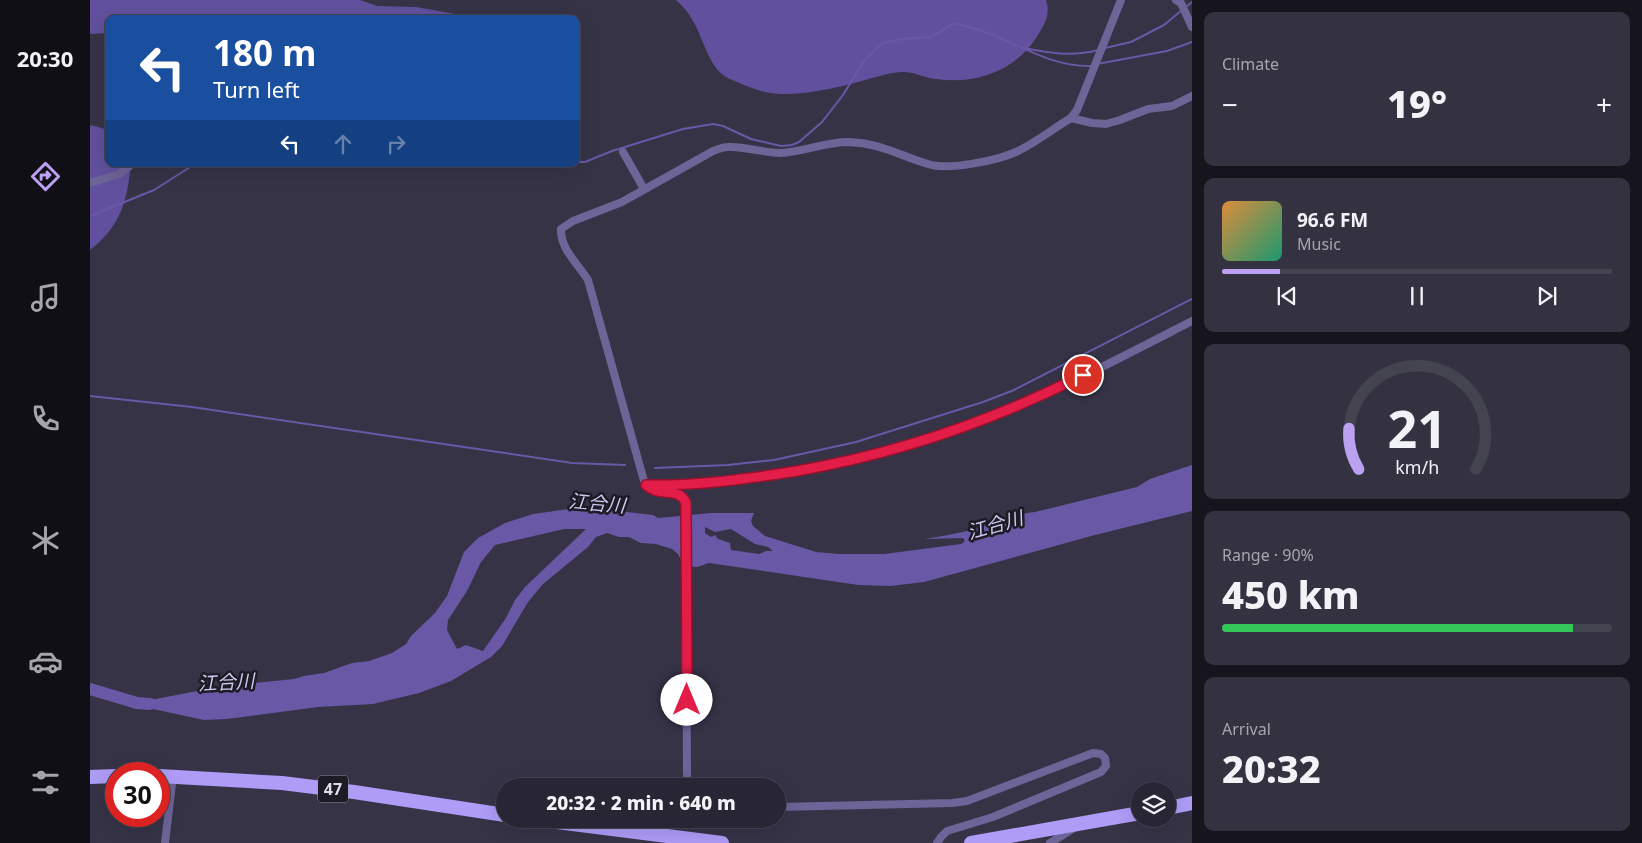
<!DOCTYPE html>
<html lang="en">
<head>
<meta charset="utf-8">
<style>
	body { margin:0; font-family:"Noto Sans","Noto Sans JP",sans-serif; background:#343241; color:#f1f3f6; height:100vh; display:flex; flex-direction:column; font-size:19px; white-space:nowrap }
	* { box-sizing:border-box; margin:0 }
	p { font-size:16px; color:#a5a5ad }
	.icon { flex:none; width:28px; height:28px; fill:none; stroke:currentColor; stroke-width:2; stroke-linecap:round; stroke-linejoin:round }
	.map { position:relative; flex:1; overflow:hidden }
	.side { display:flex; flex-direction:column; gap:12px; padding:12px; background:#16151d; width:450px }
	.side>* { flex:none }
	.top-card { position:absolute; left:15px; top:15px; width:475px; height:152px; border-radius:10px; box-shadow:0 5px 20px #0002,0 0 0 1px #444350; background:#1a4fa0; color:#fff; overflow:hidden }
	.fabs { position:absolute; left:1041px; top:782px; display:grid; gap:10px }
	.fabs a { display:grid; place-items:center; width:45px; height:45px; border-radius:50%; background:#282635; box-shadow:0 5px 20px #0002,0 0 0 1px #444350; font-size:25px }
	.speed { position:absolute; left:15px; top:762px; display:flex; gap:10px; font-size:25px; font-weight:700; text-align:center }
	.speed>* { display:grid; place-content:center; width:65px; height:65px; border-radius:50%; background:#282635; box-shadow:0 5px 20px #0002,0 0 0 1px #444350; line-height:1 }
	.speed .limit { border:8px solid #d22; background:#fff; color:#111 }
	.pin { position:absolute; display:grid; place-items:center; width:42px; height:42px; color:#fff; margin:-21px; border:2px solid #fff; border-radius:50%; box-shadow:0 1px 5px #0007 }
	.me { position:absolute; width:55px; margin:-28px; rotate:0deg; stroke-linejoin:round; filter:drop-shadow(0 0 4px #0008) }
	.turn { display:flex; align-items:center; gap:18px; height:105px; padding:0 25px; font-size:22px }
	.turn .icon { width:65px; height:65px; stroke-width:2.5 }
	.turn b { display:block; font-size:35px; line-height:42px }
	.lanes { display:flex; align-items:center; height:48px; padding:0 25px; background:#0003; justify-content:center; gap:25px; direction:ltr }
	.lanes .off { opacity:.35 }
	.big { font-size:38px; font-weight:800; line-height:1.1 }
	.side .tile { flex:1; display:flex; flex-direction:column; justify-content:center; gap:8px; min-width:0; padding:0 18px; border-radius:10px; background:#343241 }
	.side .dial { align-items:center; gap:0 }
	.dial svg { height:130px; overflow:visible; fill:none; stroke:#444350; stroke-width:7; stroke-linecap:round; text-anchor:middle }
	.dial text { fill:#f1f3f6; stroke:none }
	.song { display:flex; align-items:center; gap:15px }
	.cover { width:60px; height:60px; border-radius:8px; background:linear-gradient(135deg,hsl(30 70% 55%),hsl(160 70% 35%)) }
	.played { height:5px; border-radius:2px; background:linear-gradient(90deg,#bca0f2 15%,#444350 15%) }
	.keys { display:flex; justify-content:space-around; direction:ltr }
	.heat { display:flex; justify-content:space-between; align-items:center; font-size:28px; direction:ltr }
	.charge { height:8px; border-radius:4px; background:linear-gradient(90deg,#34c759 90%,#444350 0) }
	.trip { position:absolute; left:406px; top:778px; width:290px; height:50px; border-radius:25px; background:#282635; box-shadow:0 5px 20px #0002,0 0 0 1px #444350; font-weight:800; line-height:50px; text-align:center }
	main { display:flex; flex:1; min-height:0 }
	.tab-bar { display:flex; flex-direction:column; width:90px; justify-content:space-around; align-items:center; background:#100f15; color:#a5a5ad }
	.tab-bar .icon { width:35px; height:35px }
	.tab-bar .active { color:#bca0f2 }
	.tab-bar b { font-size:22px; color:#f1f3f6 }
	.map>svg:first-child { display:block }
	.forest { fill:#61509d }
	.water { fill:#6858a5; fill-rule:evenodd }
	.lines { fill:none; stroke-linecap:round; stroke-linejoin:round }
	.stream { stroke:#6858a5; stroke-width:2 }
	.river { stroke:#6858a5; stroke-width:12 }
	.minor { stroke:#6d6497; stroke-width:8 }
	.trunk { stroke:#ae9cf7; stroke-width:14 }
	.route-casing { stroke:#92132f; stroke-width:12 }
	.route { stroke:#e11d48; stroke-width:9 }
	.labels { text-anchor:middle; stroke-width:5; stroke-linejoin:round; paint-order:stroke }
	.shield { fill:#1d1c25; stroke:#a3a2ae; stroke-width:1 }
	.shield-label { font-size:16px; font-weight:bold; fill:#dddbe8 }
	.water-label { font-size:19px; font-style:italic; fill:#cec8f3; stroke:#1d1c25 }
</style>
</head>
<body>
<main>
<nav class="tab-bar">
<b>20:30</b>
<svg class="icon active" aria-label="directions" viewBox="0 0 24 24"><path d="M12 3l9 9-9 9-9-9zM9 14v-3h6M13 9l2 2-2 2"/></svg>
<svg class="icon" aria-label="music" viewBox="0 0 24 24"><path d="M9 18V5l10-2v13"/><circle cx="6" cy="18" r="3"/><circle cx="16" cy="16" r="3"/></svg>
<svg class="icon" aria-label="phone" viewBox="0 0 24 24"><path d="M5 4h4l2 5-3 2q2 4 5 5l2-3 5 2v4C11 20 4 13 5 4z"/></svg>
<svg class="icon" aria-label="climate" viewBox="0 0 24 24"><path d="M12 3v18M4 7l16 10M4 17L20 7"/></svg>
<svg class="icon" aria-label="car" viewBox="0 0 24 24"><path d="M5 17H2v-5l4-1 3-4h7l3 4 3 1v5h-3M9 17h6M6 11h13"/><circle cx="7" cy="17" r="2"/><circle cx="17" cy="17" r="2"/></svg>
<svg class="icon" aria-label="filters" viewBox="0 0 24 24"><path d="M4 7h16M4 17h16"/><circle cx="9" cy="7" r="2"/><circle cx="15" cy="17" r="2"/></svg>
</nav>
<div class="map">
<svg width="1102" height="843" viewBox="0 0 1102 843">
	<rect width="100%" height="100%" fill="#363347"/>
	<g class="forest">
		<polygon points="0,0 270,0 287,6 326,7 393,19 19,19 19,33 0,34"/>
		<path d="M 586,0 L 956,0 C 961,16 954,25 946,38 C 925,71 884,85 846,79 C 835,78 823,71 812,72 C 796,73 780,79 764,83 C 742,89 704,97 681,93 C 667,91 651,84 638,78 C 619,69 613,37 603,21 C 598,12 593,6 586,0 Z"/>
		<path d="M 0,125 L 19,130 L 19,164 L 41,164 C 37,201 31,226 0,250 Z"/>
	</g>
	<path class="water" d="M 1102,465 L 1102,511 L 1005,535 L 834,582 L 800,586 L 768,585 L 619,563 L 607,567 L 594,566 L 588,554 L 582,549 L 566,544 L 551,543 L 539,537 L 529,537 L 517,533 L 506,537 L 498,547 L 453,584 L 438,602 L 412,646 L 401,657 L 361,681 L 329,693 L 283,704 L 228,707 L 137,719 L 114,720 L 40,704 L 133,686 L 204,679 L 214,676 L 234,673 L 262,663 L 279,661 L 302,653 L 316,644 L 321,636 L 345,613 L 357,596 L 374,552 L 388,538 L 415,523 L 443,514 L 493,507 L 563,515 L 568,518 L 621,513 L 664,513 L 661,521 L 663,526 L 675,536 L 726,552 L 748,554 L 794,554 L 871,544 L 875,541 L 873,538 L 835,539 C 853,536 871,533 888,528 C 907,522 925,514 945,512 L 1047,487 L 1060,479 ZM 615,527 L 625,532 L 641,529 L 665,544 L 678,547 L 683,551 L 676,551 L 669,554 L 641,550 L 640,543 L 628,539 L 625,535 L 621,537 L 615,533 ZM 474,529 L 496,529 L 435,587 L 425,600 L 416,618 L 393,651 L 376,645 L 367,649 L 357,630 L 358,620 L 377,591 L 391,562 L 405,545 Z"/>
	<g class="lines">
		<g class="stream">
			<polyline points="1096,7 1102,2"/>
			<path d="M 934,48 C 959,53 982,57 1008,50"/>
			<polyline points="1015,48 1041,42 1074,25 1092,10"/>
			<polyline points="1007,64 1077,51 1102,42"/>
			<path d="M 486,162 L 495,162 L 522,151 L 593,129 L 623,124 L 633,126 L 661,139 L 691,146 L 702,145 L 709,142 L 732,122 L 753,95 L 775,59 L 793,43 L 812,39 L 841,37 L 864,23 C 872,25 881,27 890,30 C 927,43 962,68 1003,66"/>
			<polyline points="0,216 64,190 105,164"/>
			<polyline points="0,396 102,407 482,463 535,465"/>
			<polyline points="565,468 638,465 684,460 766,442 893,402 924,390 1102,299"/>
		</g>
		<polyline class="river" points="0,689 47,703 60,704"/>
		<g class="minor">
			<polyline points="1086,0 1091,3 1102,27"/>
			<polyline points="981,118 1002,123 1016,124 1030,120 1058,109 1082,106 1102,96"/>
			<polyline points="533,152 554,189"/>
			<polyline points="0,183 29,174 42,164"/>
			<path d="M 556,485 C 633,486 710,473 785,454 C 813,447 841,440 869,430 C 949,401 1026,360 1102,321"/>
			<path d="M 597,786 L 596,503 C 588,484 565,501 554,481 L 498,280 C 489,265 470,249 471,229 L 483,221 L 532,202 L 623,151 C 628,149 633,147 638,147 C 655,146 673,153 691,153 C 713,152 735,142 758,142 C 791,143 808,155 838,164 C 858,171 911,160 930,150 C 948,141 964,128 981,118 L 987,110 L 1031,0"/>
			<polyline points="688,807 862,803 877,801 1003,753 1011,754 1015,758 1016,766 1011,772 903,817 857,831 851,837 847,843"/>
			<polyline points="75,843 83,775"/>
			<polyline points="960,843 984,828"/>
		</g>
		<g class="trunk">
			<polyline points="69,776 192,783 264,792 415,815"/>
			<polyline points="0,777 26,776"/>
			<polyline points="1078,808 1102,803"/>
			<polyline points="443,819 632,843"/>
			<polyline points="881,843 1050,813"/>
		</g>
	</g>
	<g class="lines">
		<defs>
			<path id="route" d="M 597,700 L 596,503 C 589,486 570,498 556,485 C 607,486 657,479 707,471 C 809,453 901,422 993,375"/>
		</defs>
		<use href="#route" class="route-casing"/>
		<use href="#route" class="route"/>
	</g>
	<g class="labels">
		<rect class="shield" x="228" y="775.5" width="30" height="27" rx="4"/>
		<g class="shield-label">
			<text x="243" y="795">47</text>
		</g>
		<g class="water-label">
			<text transform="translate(507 503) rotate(5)" y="7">江合川</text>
			<text transform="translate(905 525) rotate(-16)" y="7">江合川</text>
			<text transform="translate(136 682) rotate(-3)" y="7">江合川</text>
		</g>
	</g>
</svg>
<div class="fabs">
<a><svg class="icon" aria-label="layers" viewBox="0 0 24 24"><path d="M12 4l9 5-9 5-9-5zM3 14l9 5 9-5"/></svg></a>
</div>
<div class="speed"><div class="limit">30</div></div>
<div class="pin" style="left:993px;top:375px;background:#d93025"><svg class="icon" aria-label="arrive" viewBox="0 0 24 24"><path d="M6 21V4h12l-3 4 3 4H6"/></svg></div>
<svg class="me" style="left:597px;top:700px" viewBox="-20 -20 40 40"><circle r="19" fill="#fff"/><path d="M0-13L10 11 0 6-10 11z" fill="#e11d48"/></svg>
<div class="trip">20:32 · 2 min · 640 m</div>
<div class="top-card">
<div class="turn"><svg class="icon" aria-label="left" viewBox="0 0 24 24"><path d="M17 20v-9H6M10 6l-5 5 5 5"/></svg><div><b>180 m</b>Turn left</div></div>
<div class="lanes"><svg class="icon" aria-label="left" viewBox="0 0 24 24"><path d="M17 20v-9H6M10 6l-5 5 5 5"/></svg><svg class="icon off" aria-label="ahead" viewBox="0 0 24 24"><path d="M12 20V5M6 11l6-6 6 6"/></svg><svg class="icon off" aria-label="right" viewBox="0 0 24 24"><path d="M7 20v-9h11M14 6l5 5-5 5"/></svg></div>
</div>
</div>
<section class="side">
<div class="tile"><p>Climate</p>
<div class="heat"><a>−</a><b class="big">19°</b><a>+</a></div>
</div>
<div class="tile">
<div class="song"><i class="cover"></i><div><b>96.6 FM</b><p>Music</p></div></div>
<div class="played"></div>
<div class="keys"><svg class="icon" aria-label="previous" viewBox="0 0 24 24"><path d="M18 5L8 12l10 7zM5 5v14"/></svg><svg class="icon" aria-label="pause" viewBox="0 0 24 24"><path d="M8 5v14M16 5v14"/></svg><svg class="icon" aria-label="next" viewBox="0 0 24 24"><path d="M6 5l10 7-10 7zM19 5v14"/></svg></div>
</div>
<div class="tile dial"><svg viewBox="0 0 100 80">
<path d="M14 69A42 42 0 1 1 86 69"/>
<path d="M14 69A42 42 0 0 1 8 44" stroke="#bca0f2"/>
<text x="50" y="56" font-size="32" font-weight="700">21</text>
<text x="50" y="72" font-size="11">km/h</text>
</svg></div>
<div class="tile"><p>Range · 90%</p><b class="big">450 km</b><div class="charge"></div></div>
<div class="tile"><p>Arrival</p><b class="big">20:32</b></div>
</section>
</main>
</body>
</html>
